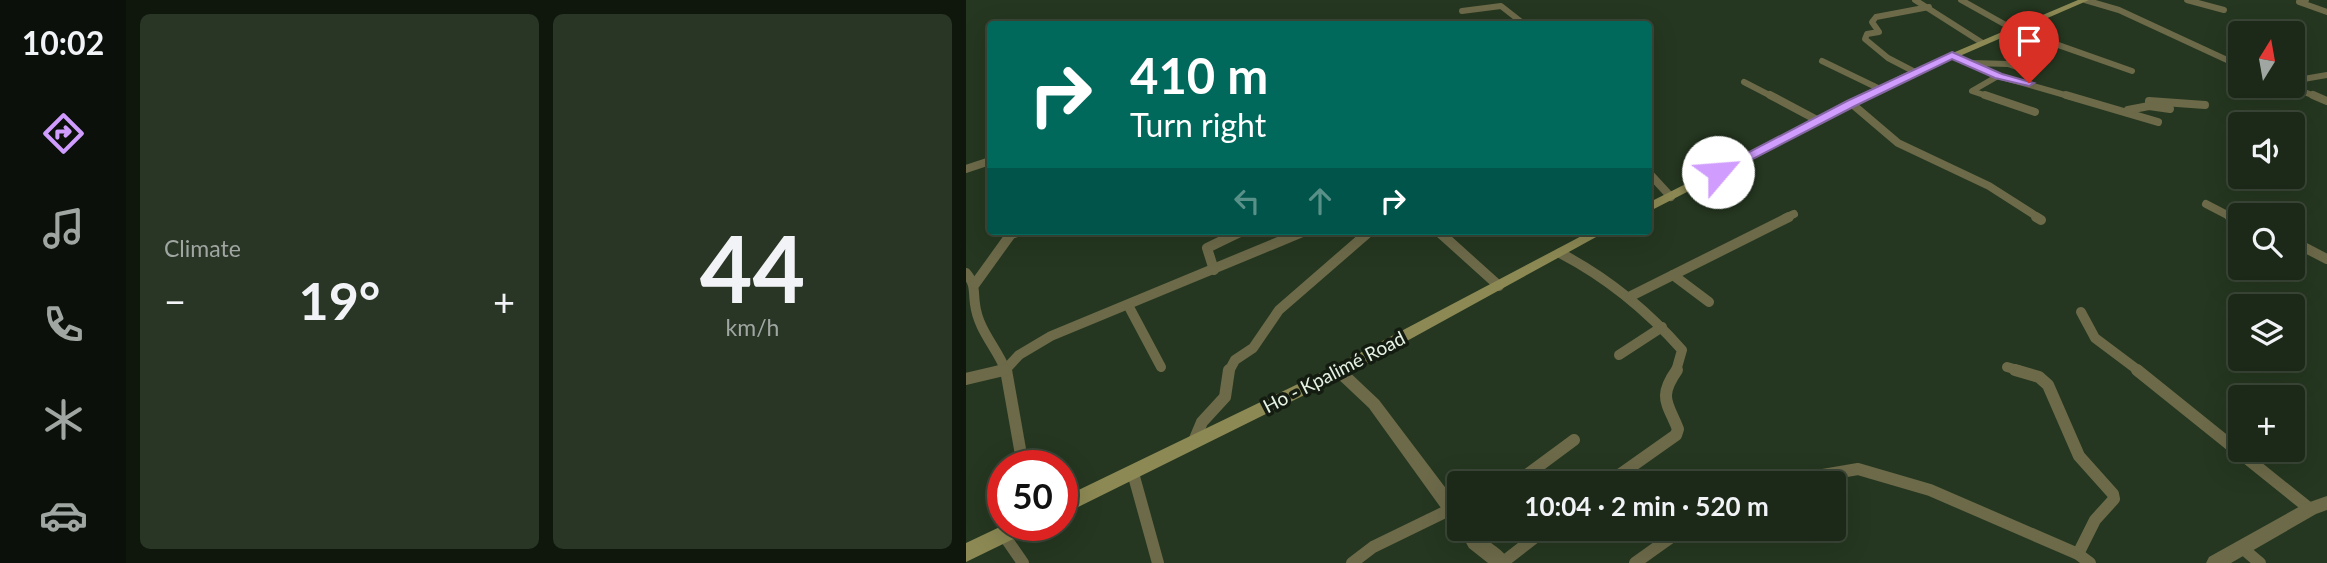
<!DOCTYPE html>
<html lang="en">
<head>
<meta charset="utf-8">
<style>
	body { margin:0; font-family:Lato,sans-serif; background:#293525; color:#f1f3f6; height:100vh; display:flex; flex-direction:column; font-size:26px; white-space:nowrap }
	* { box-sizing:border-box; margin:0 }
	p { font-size:23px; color:#a0a6a2 }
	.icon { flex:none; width:38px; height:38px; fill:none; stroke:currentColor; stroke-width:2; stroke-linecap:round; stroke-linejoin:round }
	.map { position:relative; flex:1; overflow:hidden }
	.side { display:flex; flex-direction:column; gap:14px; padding:14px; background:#0f170d; width:840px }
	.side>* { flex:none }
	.top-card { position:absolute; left:21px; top:21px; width:665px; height:214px; border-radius:7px; box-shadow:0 7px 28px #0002,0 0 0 2px #3a4537; background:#00695c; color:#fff; overflow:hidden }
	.needle { width:46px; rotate:11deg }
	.tools { position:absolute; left:1262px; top:21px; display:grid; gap:14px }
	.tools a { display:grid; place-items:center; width:77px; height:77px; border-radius:7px; background:#1c2918; box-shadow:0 7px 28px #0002,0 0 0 2px #3a4537; font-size:35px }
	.speed { position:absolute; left:21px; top:450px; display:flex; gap:14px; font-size:35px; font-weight:700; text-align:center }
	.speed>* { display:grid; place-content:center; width:91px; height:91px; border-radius:50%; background:#1c2918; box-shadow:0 7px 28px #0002,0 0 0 2px #3a4537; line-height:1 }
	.speed .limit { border:10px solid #d22; background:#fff; color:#111 }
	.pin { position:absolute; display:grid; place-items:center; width:60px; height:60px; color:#fff; margin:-72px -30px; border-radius:50% 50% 50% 0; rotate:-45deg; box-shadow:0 0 7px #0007 }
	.pin .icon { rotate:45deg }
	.me { position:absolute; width:77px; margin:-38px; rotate:63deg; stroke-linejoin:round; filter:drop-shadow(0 0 5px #0008) }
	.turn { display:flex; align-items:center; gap:24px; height:147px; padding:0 28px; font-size:32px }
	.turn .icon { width:91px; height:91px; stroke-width:2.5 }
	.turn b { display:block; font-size:49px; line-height:60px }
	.lanes { display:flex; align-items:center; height:66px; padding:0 28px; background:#0003; justify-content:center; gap:35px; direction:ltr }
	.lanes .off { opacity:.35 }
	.big { font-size:52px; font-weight:700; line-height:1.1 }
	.side .tile { flex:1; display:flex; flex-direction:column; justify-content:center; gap:10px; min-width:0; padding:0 24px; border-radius:10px; background:#293525 }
	.side .dial { align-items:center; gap:0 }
	.dial b { font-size:91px; line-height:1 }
	.heat { display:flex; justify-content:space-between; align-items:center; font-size:38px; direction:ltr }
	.side .tiles { flex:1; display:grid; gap:14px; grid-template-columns:repeat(2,1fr) }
	.trip { position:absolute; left:481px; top:471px; width:399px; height:70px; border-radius:7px; background:#1c2918; box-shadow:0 7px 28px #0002,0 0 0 2px #3a4537; font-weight:700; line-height:70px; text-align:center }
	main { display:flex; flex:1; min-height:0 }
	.dock { display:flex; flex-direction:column; width:126px; justify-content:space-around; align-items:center; background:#0b100a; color:#a0a6a2 }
	.dock .icon { width:49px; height:49px }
	.dock .selected { color:#d09dff }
	.dock b { font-size:32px; color:#f1f3f6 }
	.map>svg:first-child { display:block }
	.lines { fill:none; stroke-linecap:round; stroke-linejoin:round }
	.minor-far3 { stroke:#6c6a49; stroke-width:6 }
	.minor-far2 { stroke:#6c6a49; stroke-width:8 }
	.minor-far1 { stroke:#6c6a49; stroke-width:10 }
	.minor { stroke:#6c6a49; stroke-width:12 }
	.tertiary { fill:#6c6a49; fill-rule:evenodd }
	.secondary { fill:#8c8954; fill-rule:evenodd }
	.route { fill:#d09dff; stroke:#8766a6; stroke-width:2 }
	.labels { text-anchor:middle; stroke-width:7; stroke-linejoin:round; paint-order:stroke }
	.street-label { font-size:19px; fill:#e6f2e3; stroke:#141c12 }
</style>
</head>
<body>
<main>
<nav class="dock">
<b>10:02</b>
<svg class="icon selected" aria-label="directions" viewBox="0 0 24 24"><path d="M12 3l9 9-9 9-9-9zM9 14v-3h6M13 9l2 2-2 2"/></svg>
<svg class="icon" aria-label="music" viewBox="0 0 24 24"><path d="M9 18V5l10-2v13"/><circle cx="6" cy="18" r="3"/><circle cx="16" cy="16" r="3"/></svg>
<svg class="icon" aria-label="phone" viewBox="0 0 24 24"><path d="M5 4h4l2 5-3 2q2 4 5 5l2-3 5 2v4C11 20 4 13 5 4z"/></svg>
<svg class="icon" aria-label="climate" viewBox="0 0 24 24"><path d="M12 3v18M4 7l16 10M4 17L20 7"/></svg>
<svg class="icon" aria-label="car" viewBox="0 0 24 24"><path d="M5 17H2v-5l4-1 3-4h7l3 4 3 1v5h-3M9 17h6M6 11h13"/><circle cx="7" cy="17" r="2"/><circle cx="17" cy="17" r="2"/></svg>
</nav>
<section class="side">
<div class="tiles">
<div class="tile"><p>Climate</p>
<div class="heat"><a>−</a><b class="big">19°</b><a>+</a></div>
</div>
<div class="tile dial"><b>44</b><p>km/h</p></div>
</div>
</section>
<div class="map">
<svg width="1361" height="563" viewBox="0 0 1361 563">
	<rect width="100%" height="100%" fill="#253720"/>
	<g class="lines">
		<g class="minor-far3">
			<polyline points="949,0 1015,42"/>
			<polyline points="995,0 1047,29 1166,71"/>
			<polyline points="1119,0 1153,10 1274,66"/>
			<polyline points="1221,0 1258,10"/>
			<polyline points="1340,0 1333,2 1361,12"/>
			<polyline points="496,11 535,6 558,24"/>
			<polyline points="986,55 1032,76 1106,97"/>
			<polyline points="856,61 914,89"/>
			<polyline points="1006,63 1042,64 1065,72"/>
			<polyline points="949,72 922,58 899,39 901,34 913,32 906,22 910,17 963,7"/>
			<polyline points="1326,81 1361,75"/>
			<polyline points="778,82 807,97"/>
			<polyline points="1323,86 1351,97"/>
			<polyline points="1024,97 1006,91 1032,76"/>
		</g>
		<g class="minor-far2">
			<polyline points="804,95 851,120"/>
			<polyline points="1019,95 1069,112"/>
			<polyline points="1100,95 1192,122"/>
			<polyline points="1347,95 1361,101"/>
			<polyline points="885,103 932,143 1023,186 1073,218"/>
			<polyline points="1183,106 1183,101 1239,105"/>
			<polyline points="1162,110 1183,106 1204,109"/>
			<polyline points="0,169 24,161"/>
			<polyline points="682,172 705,197"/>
			<polyline points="1240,204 1267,218"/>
			<polyline points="819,218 828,214"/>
		</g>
		<g class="minor-far1">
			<polyline points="1070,217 1075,220"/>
			<polyline points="1264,217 1274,222"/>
			<polyline points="472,231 533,286"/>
			<polyline points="1326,241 1361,259"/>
			<path d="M 594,253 C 642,278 680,309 716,350 L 710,371"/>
			<polyline points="248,270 241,248 276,231"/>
			<path d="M 0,273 C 10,285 7,290 9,304 C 12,330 31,348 40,371"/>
			<polyline points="707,275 743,302"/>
			<polyline points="9,284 45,234 54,231"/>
			<polyline points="665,296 823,217"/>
			<polyline points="162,305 195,367"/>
			<polyline points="1115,312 1129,338 1173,371"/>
			<polyline points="653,355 696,327"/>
			<polyline points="1041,367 1055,371"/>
			<polyline points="31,371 40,369 53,355 85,336 339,231"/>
			<polyline points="263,371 269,360 287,348 313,310 404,231"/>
		</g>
		<g class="minor">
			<polyline points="40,370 57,466"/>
			<polyline points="1049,370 1073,377 1082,385 1113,456 1147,494 1148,499 1129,520 1112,554"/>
			<polyline points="1171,370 1344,509"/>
			<polyline points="0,379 38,370"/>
			<polyline points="228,441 236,422 259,397 263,370"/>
			<polyline points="167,473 192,563"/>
			<polyline points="550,483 608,440"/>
			<path d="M 642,483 L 710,435 L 712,429 C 701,402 692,397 711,370"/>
			<polyline points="810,483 892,469 964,490 1112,554 1124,563"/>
			<polyline points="37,534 57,563"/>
			<polyline points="1275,547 1294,563"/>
			<polyline points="386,563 407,547 485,509"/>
			<polyline points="536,563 581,528"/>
			<polyline points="669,563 718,528"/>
		</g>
		<g class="tertiary">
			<path d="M 373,366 L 378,367 L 413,400 L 494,507 L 494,528 L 509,528 C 519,542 538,548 545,563 L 522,563 L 503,548 L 491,527 L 488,526 L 403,408 L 368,375 L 366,371 L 368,367 Z"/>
			<polygon points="1361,496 1361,510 1350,514 1265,563 1240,563 1243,557 1338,504"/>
		</g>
		<g class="secondary">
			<polygon points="1112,0 1123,0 943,78 682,212 682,203 937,74"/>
			<polygon points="625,231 641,231 379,375 96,515 96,498 367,367"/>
			<polygon points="38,525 67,525 64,531 0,562 0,543"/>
		</g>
	</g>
	<polygon class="route" points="986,52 1036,74 1068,83 1063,86 1029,78 986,59 889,106 756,175 745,172 881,101"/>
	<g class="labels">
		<g class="street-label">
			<text transform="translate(368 372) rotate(-27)" y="7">Ho - Kpalimé Road</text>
		</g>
	</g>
</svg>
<div class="tools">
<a><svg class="needle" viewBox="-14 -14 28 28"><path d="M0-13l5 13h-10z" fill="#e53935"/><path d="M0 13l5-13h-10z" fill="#a0a6a2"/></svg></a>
<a><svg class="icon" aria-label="sound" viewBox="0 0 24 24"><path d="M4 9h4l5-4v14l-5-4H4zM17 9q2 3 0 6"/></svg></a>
<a><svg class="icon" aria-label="search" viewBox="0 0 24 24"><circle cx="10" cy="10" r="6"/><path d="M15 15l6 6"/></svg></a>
<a><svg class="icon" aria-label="layers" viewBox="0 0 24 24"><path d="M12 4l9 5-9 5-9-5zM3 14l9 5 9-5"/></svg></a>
<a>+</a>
</div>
<div class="speed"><div class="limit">50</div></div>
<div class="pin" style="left:1063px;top:83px;background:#d93025"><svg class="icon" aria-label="arrive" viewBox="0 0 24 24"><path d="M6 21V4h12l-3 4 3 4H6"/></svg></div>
<svg class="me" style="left:752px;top:172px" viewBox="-20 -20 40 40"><circle r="19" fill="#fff"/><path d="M0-13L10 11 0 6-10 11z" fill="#d09dff"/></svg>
<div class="trip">10:04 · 2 min · 520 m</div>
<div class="top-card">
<div class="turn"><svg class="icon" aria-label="right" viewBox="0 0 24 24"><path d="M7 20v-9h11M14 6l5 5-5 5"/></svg><div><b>410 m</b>Turn right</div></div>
<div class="lanes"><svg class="icon off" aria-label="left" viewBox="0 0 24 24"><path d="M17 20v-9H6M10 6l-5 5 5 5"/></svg><svg class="icon off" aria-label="ahead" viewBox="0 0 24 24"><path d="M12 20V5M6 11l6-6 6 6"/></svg><svg class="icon" aria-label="right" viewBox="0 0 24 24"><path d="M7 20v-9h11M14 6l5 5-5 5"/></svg></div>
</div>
</div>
</main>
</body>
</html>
